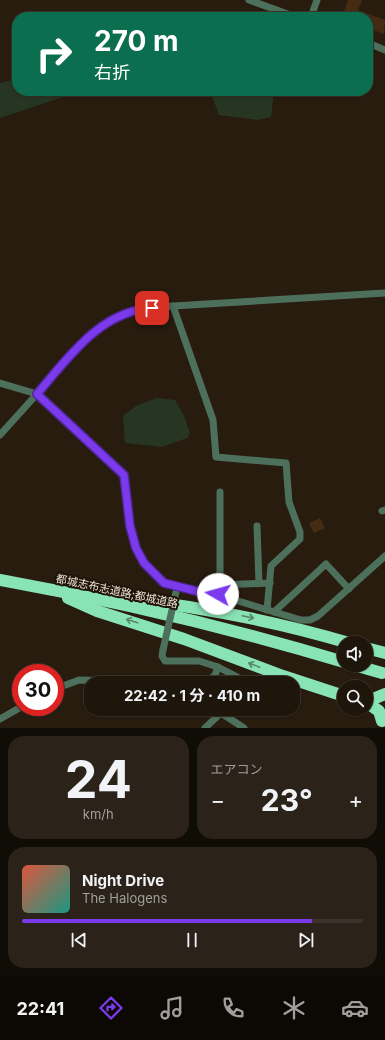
<!DOCTYPE html>
<html lang="ja">
<head>
<meta charset="utf-8">
<style>
	body { margin:0; font-family:Inter,"Noto Sans JP",sans-serif; background:#2b2219; color:#f1f3f6; height:100vh; display:flex; flex-direction:column; font-size:15px; white-space:nowrap }
	* { box-sizing:border-box; margin:0 }
	p { font-size:13px; color:#a19f9d }
	.icon { flex:none; width:22px; height:22px; fill:none; stroke:currentColor; stroke-width:2; stroke-linecap:round; stroke-linejoin:round }
	.map { position:relative; height:728px; overflow:hidden }
	.panel { display:flex; flex-direction:column; gap:8px; padding:8px; background:#100c06; flex:1 }
	.panel>* { flex:none }
	.banner { position:absolute; left:12px; top:12px; width:361px; height:84px; border-radius:16px; box-shadow:0 1px 3px #0004,0 0 0 1px #3c342c; background:#0b6e4f; color:#fff; overflow:hidden }
	.tools { position:absolute; left:337px; top:636px; display:grid; gap:8px }
	.tools a { display:grid; place-items:center; width:36px; height:36px; border-radius:50%; background:#1e150b; box-shadow:0 1px 3px #0004,0 0 0 1px #3c342c; font-size:20px }
	.speed { position:absolute; left:12px; top:664px; display:flex; gap:8px; font-size:20px; font-weight:700; text-align:center }
	.speed>* { display:grid; place-content:center; width:52px; height:52px; border-radius:50%; background:#1e150b; box-shadow:0 1px 3px #0004,0 0 0 1px #3c342c; line-height:1 }
	.speed .limit { border:6px solid #d22; background:#fff; color:#111 }
	.pin { position:absolute; display:grid; place-items:center; width:34px; height:34px; color:#fff; margin:-17px; border-radius:8px; box-shadow:0 2px 6px #0006 }
	.me { position:absolute; width:44px; margin:-22px; rotate:277deg; stroke-linejoin:round; filter:drop-shadow(0 0 3px #0008) }
	.turn { display:flex; align-items:center; gap:14px; height:84px; padding:0 16px; font-size:18px }
	.turn .icon { width:52px; height:52px; stroke-width:2.5 }
	.turn b { display:block; font-size:28px; line-height:34px }
	.big { font-size:30px; font-weight:700; line-height:1.1 }
	.panel .widget { flex:1; display:flex; flex-direction:column; justify-content:center; gap:6px; min-width:0; padding:0 14px; border-radius:16px; background:#2b2219 }
	.panel .dial { align-items:center; gap:0 }
	.dial b { font-size:52px; line-height:1 }
	.song { display:flex; align-items:center; gap:12px }
	.cover { width:48px; height:48px; border-radius:6px; background:linear-gradient(135deg,hsl(10 70% 55%),hsl(170 70% 35%)) }
	.played { height:4px; border-radius:2px; background:linear-gradient(90deg,#7c3aed 85%,#3c342c 85%) }
	.keys { display:flex; justify-content:space-around; direction:ltr }
	.heat { display:flex; justify-content:space-between; align-items:center; font-size:22px; direction:ltr }
	.panel .tiles { flex:1; display:grid; gap:8px; grid-template-columns:1fr 1fr }
	.widget:last-child { grid-column:span 2 }
	.trip { position:absolute; left:84px; top:676px; width:216px; height:40px; border-radius:16px; background:#1e150b; box-shadow:0 1px 3px #0004,0 0 0 1px #3c342c; font-weight:700; line-height:40px; text-align:center }
	.tabs { display:flex; height:64px; justify-content:space-around; align-items:center; background:#0c0804; color:#a19f9d }
	.tabs .icon { width:28px; height:28px }
	.tabs .current { color:#7c3aed }
	.tabs b { font-size:18px; color:#f1f3f6 }
	.map>svg:first-child { display:block }
	.green { fill:#263622 }
	.building { fill:#432c13 }
	.lines { fill:none; stroke-linecap:round; stroke-linejoin:round }
	.street { stroke:#4d705d; stroke-width:7 }
	.highway { stroke:#88e3b5; stroke-width:12 }
	.street-bridge { stroke:#4d705d; stroke-width:7 }
	.oneway { stroke:#598566 }
	.route-casing { stroke:#51269a; stroke-width:10 }
	.route { stroke:#7c3aed; stroke-width:7 }
	.labels { text-anchor:middle; stroke-width:4; stroke-linejoin:round; paint-order:stroke }
	.street-label { font-size:11px; fill:#eae1d8; stroke:#1f1306 }
</style>
</head>
<body>
<div class="map">
<svg width="385" height="728" viewBox="0 0 385 728">
	<rect width="100%" height="100%" fill="#281c0f"/>
	<g class="green">
		<polygon points="17,79 17,91 78,92 0,118 0,83"/>
		<polygon points="210,91 274,91 271,117 258,120 219,115"/>
		<polygon points="157,398 175,400 184,416 190,433 187,438 162,447 125,443 123,416 136,406"/>
	</g>
	<g class="building">
		<polygon points="348,0 362,0 358,10 385,20 384,34 368,28 368,17 342,17"/>
		<polygon points="320,518 325,528 314,533 309,523"/>
	</g>
	<g class="lines">
		<g class="street">
			<polyline points="249,0 296,17"/>
			<polyline points="311,17 317,0"/>
			<polyline points="368,43 385,50"/>
			<polyline points="173,306 213,420 216,457 286,463 289,502 300,532 300,539 271,566 267,610"/>
			<polyline points="0,383 37,394 118,468 124,475 130,526 136,548 144,563 164,583 177,587 218,595 220,585 270,583"/>
			<path d="M 0,435 L 92,333 C 108,322 123,314 141,308 L 385,293"/>
			<polyline points="382,511 385,510"/>
			<polyline points="257,526 259,583"/>
			<polyline points="220,585 220,492"/>
			<polyline points="218,595 301,620 310,620 318,616 385,556"/>
			<polyline points="274,612 326,564 349,589"/>
			<polyline points="163,650 162,656 165,661 199,661 218,667"/>
			<polyline points="55,689 79,680 206,683 215,675 218,667 243,680 244,683"/>
			<polyline points="221,713 244,728"/>
			<polyline points="0,719 21,707"/>
			<polyline points="205,728 225,709"/>
		</g>
		<g class="highway">
			<path d="M 0,580 C 116,601 231,628 344,662"/>
			<polyline points="68,598 97,611 184,639 283,676 344,696"/>
			<path d="M 124,598 C 201,607 275,621 349,643"/>
			<polyline points="366,648 385,653"/>
			<polyline points="354,665 382,673"/>
			<polyline points="366,702 379,711 382,721 385,718"/>
			<polyline points="366,702 385,694"/>
		</g>
		<polyline class="street-bridge" points="163,650 176,592"/>
	</g>
	<defs><path id="oneway-shaft" d="M-6 0H5M1.5-3L5.5 0L1.5 3" fill="none" stroke-width="1.6" stroke-linecap="round" stroke-linejoin="round"/></defs>
	<g class="oneway">
		<use href="#oneway-shaft" transform="translate(248 617) rotate(12)"/>
		<use href="#oneway-shaft" transform="translate(132 621) rotate(-162)"/>
		<use href="#oneway-shaft" transform="translate(254 665) rotate(-159)"/>
	</g>
	<g class="lines">
		<defs>
			<path id="route" d="M 152,308 C 100,311 68,358 37,394 L 124,475 L 130,526 L 136,548 L 144,563 L 164,583 L 204,593 L 218,594"/>
		</defs>
		<use href="#route" class="route-casing"/>
		<use href="#route" class="route"/>
	</g>
	<g class="labels">
		<g class="street-label">
			<text transform="translate(117 591) rotate(12)" y="4">都城志布志道路;都城道路</text>
		</g>
	</g>
</svg>
<div class="tools">
<a><svg class="icon" aria-label="sound" viewBox="0 0 24 24"><path d="M4 9h4l5-4v14l-5-4H4zM17 9q2 3 0 6"/></svg></a>
<a><svg class="icon" aria-label="search" viewBox="0 0 24 24"><circle cx="10" cy="10" r="6"/><path d="M15 15l6 6"/></svg></a>
</div>
<div class="speed"><div class="limit">30</div></div>
<div class="pin" style="left:152px;top:308px;background:#d93025"><svg class="icon" aria-label="arrive" viewBox="0 0 24 24"><path d="M6 21V4h12l-3 4 3 4H6"/></svg></div>
<svg class="me" style="left:218px;top:594px" viewBox="-20 -20 40 40"><circle r="19" fill="#fff"/><path d="M0-13L10 11 0 6-10 11z" fill="#7c3aed"/></svg>
<div class="trip">22:42 · 1 分 · 410 m</div>
<div class="banner">
<div class="turn"><svg class="icon" aria-label="right" viewBox="0 0 24 24"><path d="M7 20v-9h11M14 6l5 5-5 5"/></svg><div><b>270 m</b>右折</div></div>
</div>
</div>
<section class="panel">
<div class="tiles">
<div class="widget dial"><b>24</b><p>km/h</p></div>
<div class="widget"><p>エアコン</p>
<div class="heat"><a>−</a><b class="big">23°</b><a>+</a></div>
</div>
<div class="widget">
<div class="song"><i class="cover"></i><div><b>Night Drive</b><p>The Halogens</p></div></div>
<div class="played"></div>
<div class="keys"><svg class="icon" aria-label="previous" viewBox="0 0 24 24"><path d="M18 5L8 12l10 7zM5 5v14"/></svg><svg class="icon" aria-label="pause" viewBox="0 0 24 24"><path d="M8 5v14M16 5v14"/></svg><svg class="icon" aria-label="next" viewBox="0 0 24 24"><path d="M6 5l10 7-10 7zM19 5v14"/></svg></div>
</div>
</div>
</section>
<nav class="tabs">
<b>22:41</b>
<svg class="icon current" aria-label="directions" viewBox="0 0 24 24"><path d="M12 3l9 9-9 9-9-9zM9 14v-3h6M13 9l2 2-2 2"/></svg>
<svg class="icon" aria-label="music" viewBox="0 0 24 24"><path d="M9 18V5l10-2v13"/><circle cx="6" cy="18" r="3"/><circle cx="16" cy="16" r="3"/></svg>
<svg class="icon" aria-label="phone" viewBox="0 0 24 24"><path d="M5 4h4l2 5-3 2q2 4 5 5l2-3 5 2v4C11 20 4 13 5 4z"/></svg>
<svg class="icon" aria-label="climate" viewBox="0 0 24 24"><path d="M12 3v18M4 7l16 10M4 17L20 7"/></svg>
<svg class="icon" aria-label="car" viewBox="0 0 24 24"><path d="M5 17H2v-5l4-1 3-4h7l3 4 3 1v5h-3M9 17h6M6 11h13"/><circle cx="7" cy="17" r="2"/><circle cx="17" cy="17" r="2"/></svg>
</nav>
</body>
</html>
